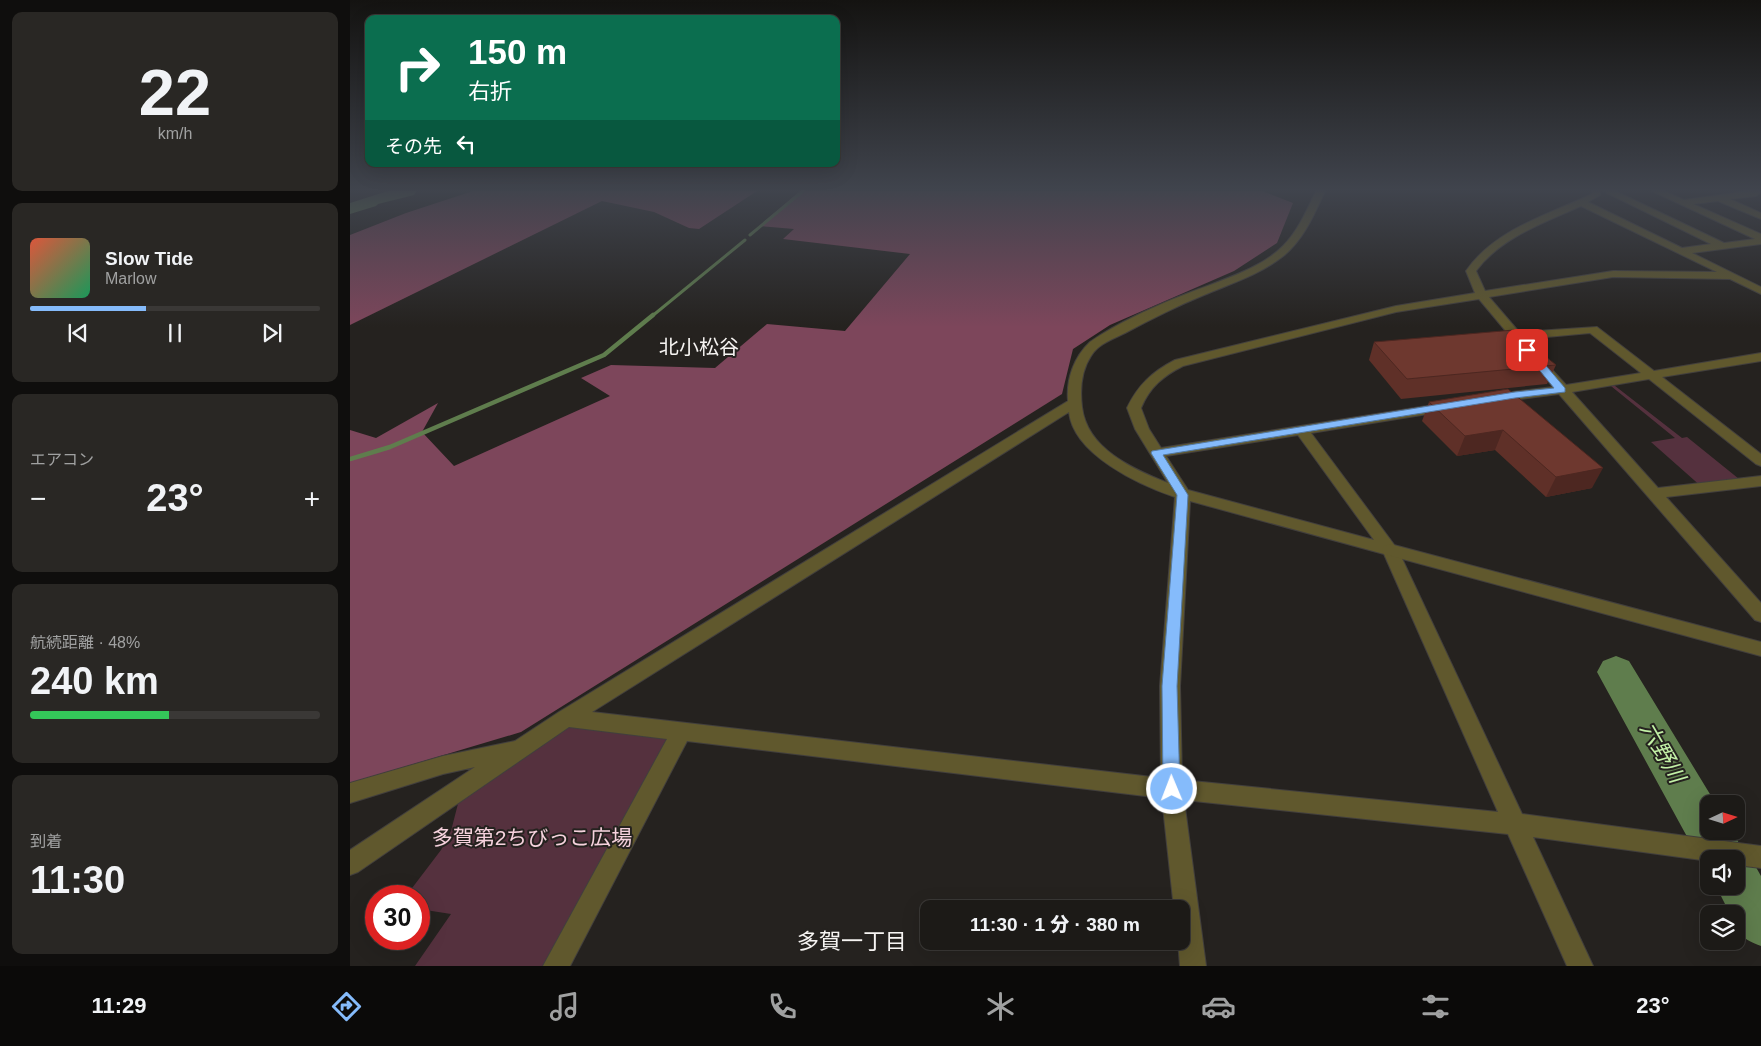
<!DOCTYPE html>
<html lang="ja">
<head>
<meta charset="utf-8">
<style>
	body { margin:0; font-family:Helvetica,"Noto Sans JP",sans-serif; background:#292724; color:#f1f3f6; height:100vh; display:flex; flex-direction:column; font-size:19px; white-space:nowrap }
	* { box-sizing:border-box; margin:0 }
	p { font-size:16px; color:#a0a1a1 }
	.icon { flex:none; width:28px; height:28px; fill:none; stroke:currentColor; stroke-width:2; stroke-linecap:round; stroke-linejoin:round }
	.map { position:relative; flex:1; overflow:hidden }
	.drawer { display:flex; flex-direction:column; gap:12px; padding:12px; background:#0f0e0d; width:350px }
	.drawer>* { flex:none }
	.hud { position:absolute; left:15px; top:15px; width:475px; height:152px; border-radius:10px; box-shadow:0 5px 20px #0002,0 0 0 1px #3a3836; background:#0b6e4f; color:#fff; overflow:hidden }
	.needle { width:32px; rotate:86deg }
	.buttons { position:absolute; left:1350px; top:795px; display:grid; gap:10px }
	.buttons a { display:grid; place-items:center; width:45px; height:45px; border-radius:10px; background:#1c1a17; box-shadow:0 5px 20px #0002,0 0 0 1px #3a3836; font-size:25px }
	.speed { position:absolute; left:15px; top:885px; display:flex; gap:10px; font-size:25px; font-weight:700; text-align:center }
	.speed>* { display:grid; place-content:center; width:65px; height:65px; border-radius:50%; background:#1c1a17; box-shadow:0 5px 20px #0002,0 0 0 1px #3a3836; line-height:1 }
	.speed .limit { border:8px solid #d22; background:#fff; color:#111 }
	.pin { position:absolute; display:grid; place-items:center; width:42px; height:42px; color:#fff; margin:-21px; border-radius:10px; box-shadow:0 2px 8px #0006 }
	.me { position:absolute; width:55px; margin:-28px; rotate:359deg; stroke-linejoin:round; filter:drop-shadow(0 0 4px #0008) }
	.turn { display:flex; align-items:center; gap:18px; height:105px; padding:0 20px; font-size:22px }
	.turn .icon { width:65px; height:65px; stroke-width:2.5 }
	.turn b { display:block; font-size:35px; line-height:42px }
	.then { display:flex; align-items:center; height:48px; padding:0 20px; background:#0003; gap:10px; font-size:19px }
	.big { font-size:38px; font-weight:800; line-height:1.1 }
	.drawer .widget { flex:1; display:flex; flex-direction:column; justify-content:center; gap:8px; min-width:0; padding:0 18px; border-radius:10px; background:#292724 }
	.drawer .dial { align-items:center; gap:0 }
	.dial b { font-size:65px; line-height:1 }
	.song { display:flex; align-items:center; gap:15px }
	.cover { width:60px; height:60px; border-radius:8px; background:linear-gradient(135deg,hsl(10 70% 55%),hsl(150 70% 35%)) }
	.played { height:5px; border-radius:2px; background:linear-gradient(90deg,#85bbfb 40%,#3a3836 40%) }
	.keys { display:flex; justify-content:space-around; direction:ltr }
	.heat { display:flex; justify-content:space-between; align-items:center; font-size:28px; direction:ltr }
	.charge { height:8px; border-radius:4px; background:linear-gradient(90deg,#34c759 48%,#3a3836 0) }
	.trip { position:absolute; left:570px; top:900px; width:270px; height:50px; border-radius:10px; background:#1c1a17; box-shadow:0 5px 20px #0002,0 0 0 1px #3a3836; font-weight:800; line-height:50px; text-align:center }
	.tab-bar { display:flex; height:80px; justify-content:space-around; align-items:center; background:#0b0a09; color:#a0a1a1 }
	.tab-bar .icon { width:35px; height:35px }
	.tab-bar .active { color:#85bbfb }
	.tab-bar b { font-size:22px; color:#f1f3f6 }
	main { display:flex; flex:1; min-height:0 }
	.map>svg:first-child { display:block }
	.green { fill:#55313e }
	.forest { fill:#7d465b }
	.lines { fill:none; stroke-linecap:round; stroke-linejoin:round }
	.stream-far1 { stroke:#5f7d4d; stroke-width:3 }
	.stream { stroke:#5f7d4d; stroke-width:4.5 }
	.river { fill:#5f7d4d; fill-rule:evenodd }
	.minor-casing { stroke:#423f3d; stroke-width:2 }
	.tertiary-casing { stroke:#423f3d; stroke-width:2 }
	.minor { fill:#60582d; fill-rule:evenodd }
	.tertiary { fill:#60582d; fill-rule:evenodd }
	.wall { fill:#5f3028 }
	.shaded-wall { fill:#4d2721 }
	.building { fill:#6e382f; stroke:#4d2721 }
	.route { fill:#85bbfb; stroke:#567aa3 }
	.labels { text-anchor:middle; stroke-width:4; stroke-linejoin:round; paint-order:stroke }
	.quarter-label { font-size:20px; fill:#f6f4f2; stroke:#25221f }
	.near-park-label { font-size:21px; fill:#f6d2dd; stroke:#25221f }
	.near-water-label { font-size:22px; font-style:italic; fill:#c3f1a7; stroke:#25221f }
	.near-neighbourhood-label { font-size:22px; fill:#f6f4f2; stroke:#25221f }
</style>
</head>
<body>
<main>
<section class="drawer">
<div class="widget dial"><b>22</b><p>km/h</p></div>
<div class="widget">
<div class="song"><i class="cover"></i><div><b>Slow Tide</b><p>Marlow</p></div></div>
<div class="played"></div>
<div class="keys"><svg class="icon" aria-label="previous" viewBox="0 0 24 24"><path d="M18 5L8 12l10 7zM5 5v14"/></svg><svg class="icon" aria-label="pause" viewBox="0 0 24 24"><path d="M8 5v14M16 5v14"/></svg><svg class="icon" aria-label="next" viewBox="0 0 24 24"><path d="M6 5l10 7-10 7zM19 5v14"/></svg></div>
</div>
<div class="widget"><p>エアコン</p>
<div class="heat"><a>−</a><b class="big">23°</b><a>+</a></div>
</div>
<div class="widget"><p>航続距離 · 48%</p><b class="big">240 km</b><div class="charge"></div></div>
<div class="widget"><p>到着</p><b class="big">11:30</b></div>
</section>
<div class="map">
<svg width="1411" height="966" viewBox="0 0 1411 966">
	<rect width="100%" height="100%" fill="#25221f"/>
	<g class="green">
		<polygon points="1256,382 1260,382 1332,438 1337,437 1394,483 1353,488 1301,442 1325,438"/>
		<polygon points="216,718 332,731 206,966 65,966 101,914 69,909 69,896 56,896 91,850 101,831 112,788"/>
	</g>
	<g class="forest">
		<polygon points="123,191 407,191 349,229 339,228 304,212 252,201 0,325 0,235 56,213"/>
		<polygon points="450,191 912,191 943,203 927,243 884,271 760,325 723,349 712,394 171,732 0,783 0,430 26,438 88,403 72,432 104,466 260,396 231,378 261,365 365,368 417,324 495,331 560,254 433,239 444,229 409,226"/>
	</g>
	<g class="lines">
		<g class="stream-far1">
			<polyline points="400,235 453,191"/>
			<polyline points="301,317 395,240"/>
		</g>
		<polyline class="stream" points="0,459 40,447 254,355 303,315"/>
		<g class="river">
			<polygon points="38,191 67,191 64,195 28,204 26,206 0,214 0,203"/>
			<path d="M 1266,656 L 1279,661 L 1366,804 L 1359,804 L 1359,831 L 1383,831 L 1397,860 L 1403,862 L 1411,876 L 1411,946 C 1393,939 1386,935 1386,914 L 1380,914 L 1366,886 L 1386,886 L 1386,859 L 1359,859 L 1358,875 L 1247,672 L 1253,661 Z"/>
		</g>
		<defs>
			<path id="minor" d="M 966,191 L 975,191 C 964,215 953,241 932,257 C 909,275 880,284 854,295 C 827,306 801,319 775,333 C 763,339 748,344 741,356 C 731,371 730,390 732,407 C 737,449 783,469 818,483 L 785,429 L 777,408 C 788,385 802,372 825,360 L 1046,306 L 1125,293 L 1116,271 C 1145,229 1198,215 1242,194 L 1242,191 L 1250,191 L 1250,195 L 1238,202 L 1332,248 L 1361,244 L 1253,191 L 1265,191 L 1374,243 L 1405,239 L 1302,191 L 1314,191 L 1334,200 L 1399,191 L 1409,191 L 1410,193 L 1406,196 L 1380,199 L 1411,213 L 1411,219 L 1368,201 L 1343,204 L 1411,234 L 1411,244 L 1342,253 L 1411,287 L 1411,294 L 1380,279 L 1263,277 L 1139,297 L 1169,332 L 1247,327 L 1304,371 L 1411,353 L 1411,361 L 1312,377 L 1411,454 L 1411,466 L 1406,464 L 1299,379 L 1222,392 L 1308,488 L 1411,476 L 1411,486 L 1316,497 L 1411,603 L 1411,622 L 1405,620 L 1209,394 L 1146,402 L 1139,398 L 1146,394 L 1203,387 L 1183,363 L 1189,359 L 1193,360 L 1216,385 L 1291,373 L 1240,333 L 1175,339 L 1180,345 L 1174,349 L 1170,348 L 1129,299 L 1046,312 L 833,366 C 813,376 800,387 791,408 L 799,429 L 811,448 L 1096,403 L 1101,404 L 1103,407 L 1101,410 L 1096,411 L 961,433 L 1048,550 L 1172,814 L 1411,846 L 1411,868 L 1386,865 L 1386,859 L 1359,859 L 1359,861 L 1183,837 L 1243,966 L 1217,966 L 1158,834 L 834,800 L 856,966 L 830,966 L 828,941 L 831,941 L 831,909 L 824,909 L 812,798 L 337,741 L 220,966 L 193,966 L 317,739 L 219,727 L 8,872 L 0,875 L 0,850 L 125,767 L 93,774 L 0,803 L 0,783 L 93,756 L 165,741 L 209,712 L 718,401 C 716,379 724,357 740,342 C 770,321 814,302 849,289 C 877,278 911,268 933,246 C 948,231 957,210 966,191 ZM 1231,206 L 1367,272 L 1263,271 L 1135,291 L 1126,271 C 1151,237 1194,223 1231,206 ZM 719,412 C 723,454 789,485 825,497 L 810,686 L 811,778 L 242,712 ZM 948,435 L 1024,540 L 838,490 L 816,456 ZM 840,501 L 1034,554 L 1148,812 L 832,780 L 830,686 Z"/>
			<polygon id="tertiary" points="1040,544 1411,642 1411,656 1034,554 1032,550 1034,546"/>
		</defs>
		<use href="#minor" class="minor-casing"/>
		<use href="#tertiary" class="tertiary-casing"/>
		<use href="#minor" class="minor"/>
		<use href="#tertiary" class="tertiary"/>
	</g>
	<g class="wall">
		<polygon points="1024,342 1206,365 1197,384 1051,399 1019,360"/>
		<polygon points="1158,389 1242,488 1196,497 1145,450 1107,456 1072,421 1079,402"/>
	</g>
	<g class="shaded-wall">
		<polygon points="1153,430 1145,450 1107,456 1115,436"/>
		<polygon points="1253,468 1242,488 1196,497 1206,477"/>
	</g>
	<g class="building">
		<polygon points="1164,330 1206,365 1057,379 1024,342"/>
		<polygon points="1158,389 1253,468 1206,477 1153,430 1115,436 1079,402"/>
	</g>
	<linearGradient id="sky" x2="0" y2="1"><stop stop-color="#141311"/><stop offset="0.58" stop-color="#40444d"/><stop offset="1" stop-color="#40444d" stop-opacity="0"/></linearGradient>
	<rect width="1411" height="327" fill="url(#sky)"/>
	<polygon class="route" points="1177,347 1181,348 1215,388 1215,392 1165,398 813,455 838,495 827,686 830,789 827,794 822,796 816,794 813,789 812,686 827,495 801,453 802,451 1165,392 1204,388 1173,350"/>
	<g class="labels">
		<g class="quarter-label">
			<text x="349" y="354">北小松谷</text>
		</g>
		<g class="near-park-label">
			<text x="182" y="845">多賀第2ちびっこ広場</text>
		</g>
		<g class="near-water-label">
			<text transform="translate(1313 752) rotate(60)" y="8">六野川</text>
		</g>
		<g class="near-neighbourhood-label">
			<text x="502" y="949">多賀一丁目</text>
		</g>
	</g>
</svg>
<div class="buttons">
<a><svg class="needle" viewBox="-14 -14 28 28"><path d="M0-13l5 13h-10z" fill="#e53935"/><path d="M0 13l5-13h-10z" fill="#a0a1a1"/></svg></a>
<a><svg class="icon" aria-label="sound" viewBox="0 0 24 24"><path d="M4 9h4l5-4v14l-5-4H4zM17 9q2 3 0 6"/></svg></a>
<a><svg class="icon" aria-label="layers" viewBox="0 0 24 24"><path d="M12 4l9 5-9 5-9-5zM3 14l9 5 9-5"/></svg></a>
</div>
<div class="speed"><div class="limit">30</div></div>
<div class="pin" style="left:1177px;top:350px;background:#d93025"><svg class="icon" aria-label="arrive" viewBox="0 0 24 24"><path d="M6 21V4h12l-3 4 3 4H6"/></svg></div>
<svg class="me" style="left:822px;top:789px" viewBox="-20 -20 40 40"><circle r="17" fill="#85bbfb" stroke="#fff" stroke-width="3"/><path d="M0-11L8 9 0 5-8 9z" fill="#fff"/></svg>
<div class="trip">11:30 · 1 分 · 380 m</div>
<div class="hud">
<div class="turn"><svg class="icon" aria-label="right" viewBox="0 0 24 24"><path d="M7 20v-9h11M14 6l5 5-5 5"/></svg><div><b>150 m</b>右折</div></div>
<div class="then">その先<svg class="icon" aria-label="left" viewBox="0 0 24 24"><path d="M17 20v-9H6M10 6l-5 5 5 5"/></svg></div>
</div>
</div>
</main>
<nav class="tab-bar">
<b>11:29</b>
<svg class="icon active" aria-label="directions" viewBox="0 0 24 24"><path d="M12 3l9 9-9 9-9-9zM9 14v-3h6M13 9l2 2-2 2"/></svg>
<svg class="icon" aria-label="music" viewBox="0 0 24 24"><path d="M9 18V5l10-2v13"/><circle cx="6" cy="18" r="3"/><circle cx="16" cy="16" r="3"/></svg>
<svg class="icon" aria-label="phone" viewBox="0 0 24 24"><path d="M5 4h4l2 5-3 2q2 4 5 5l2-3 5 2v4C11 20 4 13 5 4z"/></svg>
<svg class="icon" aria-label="climate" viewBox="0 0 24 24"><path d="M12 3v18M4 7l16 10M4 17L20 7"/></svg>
<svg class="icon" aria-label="car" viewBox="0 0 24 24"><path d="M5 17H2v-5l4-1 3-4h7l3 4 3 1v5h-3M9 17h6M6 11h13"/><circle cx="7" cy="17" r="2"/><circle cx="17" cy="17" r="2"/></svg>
<svg class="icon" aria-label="filters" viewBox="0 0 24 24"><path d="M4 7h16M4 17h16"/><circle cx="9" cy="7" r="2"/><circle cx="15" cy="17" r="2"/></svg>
<b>23°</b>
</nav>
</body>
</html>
